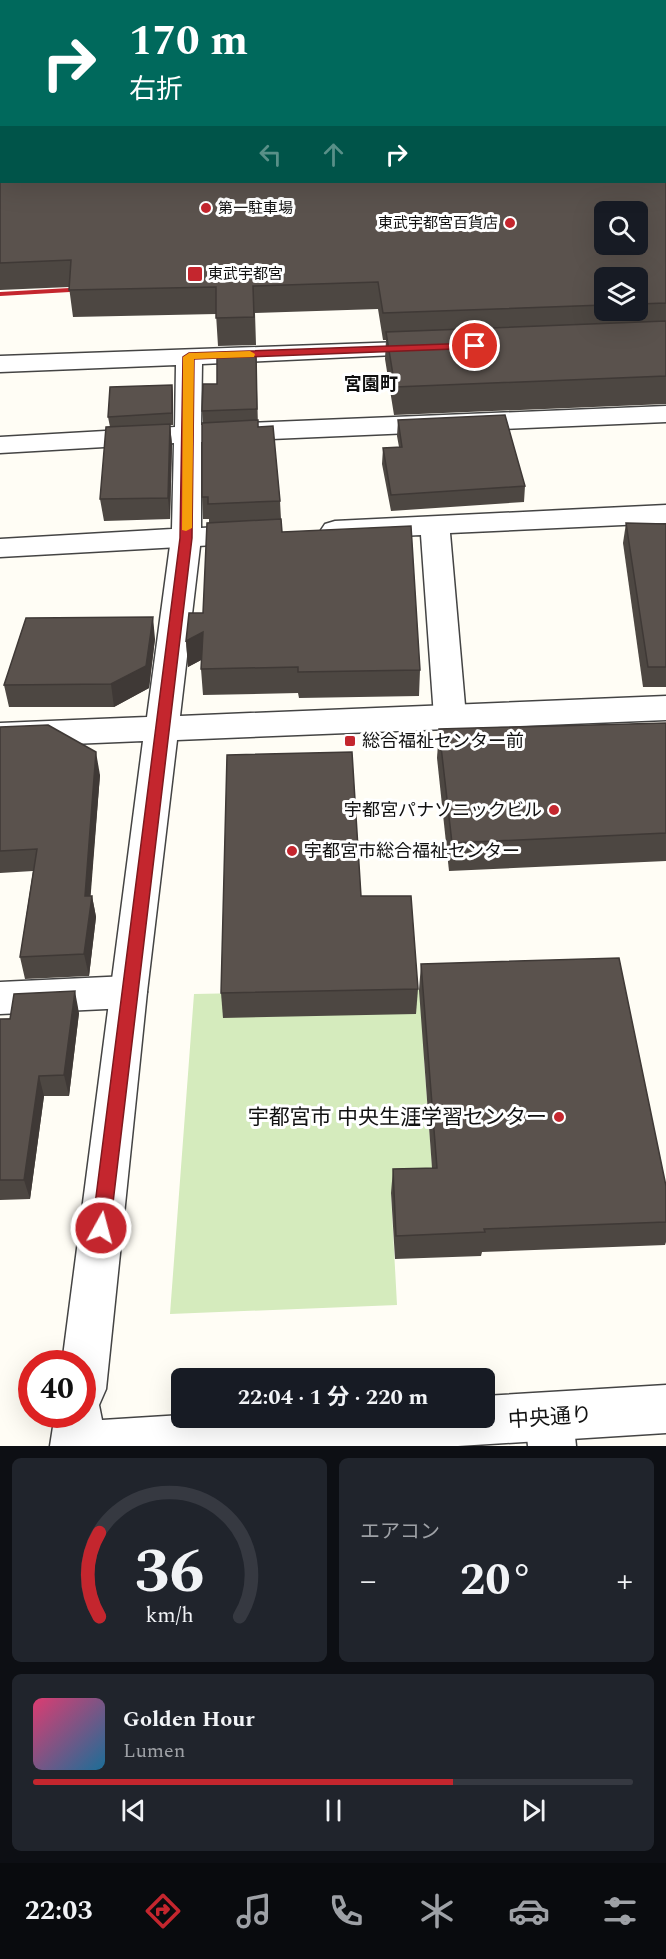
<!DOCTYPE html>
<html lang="ja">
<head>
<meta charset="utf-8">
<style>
	body { margin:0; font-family:Spectral,"Noto Sans JP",serif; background:#20242c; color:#f1f3f6; height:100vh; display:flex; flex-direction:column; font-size:22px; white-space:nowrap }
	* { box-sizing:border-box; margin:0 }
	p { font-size:20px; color:#9ea1a6 }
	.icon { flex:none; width:33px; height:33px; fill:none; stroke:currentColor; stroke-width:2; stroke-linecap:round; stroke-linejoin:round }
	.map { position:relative; height:1446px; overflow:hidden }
	.sheet { display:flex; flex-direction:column; gap:12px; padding:12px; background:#0d0f14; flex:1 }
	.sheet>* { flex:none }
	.hud { position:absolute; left:0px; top:0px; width:666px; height:183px; box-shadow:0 6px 24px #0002; background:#00695c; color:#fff; overflow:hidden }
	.buttons { position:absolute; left:594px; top:201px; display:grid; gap:12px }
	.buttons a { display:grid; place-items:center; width:54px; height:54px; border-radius:9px; background:#171b24; box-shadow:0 6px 24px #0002; font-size:30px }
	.speed { position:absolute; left:18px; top:1350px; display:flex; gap:12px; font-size:30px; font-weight:700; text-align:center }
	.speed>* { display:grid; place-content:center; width:78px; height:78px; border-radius:50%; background:#171b24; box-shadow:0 6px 24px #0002; line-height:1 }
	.speed .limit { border:9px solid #d22; background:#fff; color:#111 }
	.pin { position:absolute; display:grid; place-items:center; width:51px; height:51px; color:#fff; margin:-26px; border:3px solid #fff; border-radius:50%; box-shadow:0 2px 6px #0007 }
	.me { position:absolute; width:66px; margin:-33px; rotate:7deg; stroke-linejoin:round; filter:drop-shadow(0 0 4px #0008) }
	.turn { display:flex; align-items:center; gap:21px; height:126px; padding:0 30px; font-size:27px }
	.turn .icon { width:78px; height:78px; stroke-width:2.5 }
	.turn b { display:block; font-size:42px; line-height:51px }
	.lanes { display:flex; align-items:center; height:57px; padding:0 30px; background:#0003; justify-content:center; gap:30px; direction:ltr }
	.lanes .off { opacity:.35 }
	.big { font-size:45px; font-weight:700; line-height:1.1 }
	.sheet .widget { flex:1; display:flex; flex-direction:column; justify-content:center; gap:9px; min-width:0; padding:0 21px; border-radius:9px; background:#20242c }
	.sheet .dial { align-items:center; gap:0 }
	.dial svg { height:156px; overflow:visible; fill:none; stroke:#363941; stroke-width:7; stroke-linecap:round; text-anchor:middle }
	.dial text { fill:#f1f3f6; stroke:none }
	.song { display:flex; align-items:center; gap:18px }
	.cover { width:72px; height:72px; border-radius:9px; background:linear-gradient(135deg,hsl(340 70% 55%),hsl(200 70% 35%)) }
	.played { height:6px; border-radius:3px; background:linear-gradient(90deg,#c4262e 70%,#363941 70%) }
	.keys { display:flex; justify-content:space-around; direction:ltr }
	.heat { display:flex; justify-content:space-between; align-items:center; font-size:33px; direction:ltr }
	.sheet .tiles { flex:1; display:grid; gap:12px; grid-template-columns:1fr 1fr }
	.widget:last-child { grid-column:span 2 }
	.trip { position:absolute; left:171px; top:1368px; width:324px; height:60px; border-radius:9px; background:#171b24; box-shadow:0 6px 24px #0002; font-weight:700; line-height:60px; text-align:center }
	.tab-bar { display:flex; height:96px; justify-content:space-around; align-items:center; background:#090b0e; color:#9ea1a6 }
	.tab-bar .icon { width:42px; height:42px }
	.tab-bar .on { color:#c4262e }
	.tab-bar b { font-size:27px; color:#f1f3f6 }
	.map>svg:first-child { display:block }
	.green { fill:#d5ebbd }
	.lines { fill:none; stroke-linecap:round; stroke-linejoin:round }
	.minor-casing { stroke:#444; stroke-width:3 }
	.tertiary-casing { stroke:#444; stroke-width:3 }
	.minor { fill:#fff; fill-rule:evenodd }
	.tertiary { fill:#fff; fill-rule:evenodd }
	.rail { stroke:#c4262e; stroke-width:4 }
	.wall { fill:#4d4742; fill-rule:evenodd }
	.shaded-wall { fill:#3f3936 }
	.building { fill:#5a524d; stroke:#3f3936; stroke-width:1.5; fill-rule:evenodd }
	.route { fill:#c4262e; stroke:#7f191e; stroke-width:1.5 }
	.slow { fill:#f59e0b }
	.poi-dot { fill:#c4262e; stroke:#fff; stroke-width:2 }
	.labels { text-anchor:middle; stroke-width:6; stroke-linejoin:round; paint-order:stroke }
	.far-poi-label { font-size:15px; fill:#111; stroke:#fff; text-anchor:start }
	.far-quarter-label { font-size:18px; font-weight:bold; fill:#111; stroke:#fff }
	.poi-label { font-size:18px; fill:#111; stroke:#fff; text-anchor:start }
	.near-poi-label { font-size:21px; fill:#111; stroke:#fff; text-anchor:end }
	.near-street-label { font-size:21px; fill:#111; stroke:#fff }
</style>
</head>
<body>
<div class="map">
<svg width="666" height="1446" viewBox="0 0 666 1446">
	<rect width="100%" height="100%" fill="#fffdf5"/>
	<polygon class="green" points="454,989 424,1060 434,1192 391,1194 397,1305 170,1314 194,994"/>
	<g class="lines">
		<defs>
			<g id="minor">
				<polygon points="430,341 439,343 442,348 439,353 202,364 201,425 666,406 666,422 201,442 201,528 251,525 261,528 265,534 261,540 251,543 0,557 0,539 172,529 174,443 0,453 0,437 175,427 176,365 0,372 0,356"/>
				<polygon points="666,505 666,523 450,533 466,717 462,725 450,729 438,725 434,717 421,535 335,539 325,536 321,530 325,524 335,521"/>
				<polygon points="128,976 142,980 147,992 142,1004 128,1008 0,1014 0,982"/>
				<polygon points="549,1393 566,1400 573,1417 576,1446 528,1446 525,1417 532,1400"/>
			</g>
			<polygon id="tertiary" points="186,529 196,532 201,538 180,716 666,696 666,720 177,740 147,992 106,1389 99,1405 102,1420 182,1415 182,1418 484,1418 484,1396 666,1385 666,1433 458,1446 50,1446 55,1414 82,1414 82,1364 62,1364 143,741 0,747 0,723 147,717 171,538 176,532"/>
		</defs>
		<use href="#minor" class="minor-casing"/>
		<use href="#tertiary" class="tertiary-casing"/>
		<use href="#minor" class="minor"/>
		<use href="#tertiary" class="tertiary"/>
		<polyline class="rail" points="0,294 87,289"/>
	</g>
	<g class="wall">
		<path d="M 0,0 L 414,0 L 414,2 L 2,2 L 2,182 L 664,182 L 664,2 L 438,2 L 438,0 L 666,0 L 666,404 L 394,415 L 385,359 L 386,340 L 383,340 L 378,309 L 255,313 L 256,345 L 218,346 L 216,314 L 73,317 L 69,287 L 0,290 ZM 604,278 L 638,278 L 638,310 L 604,310 Z"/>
		<polygon points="256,352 258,427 280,501 281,519 282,532 420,670 419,696 299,698 298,693 203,695 201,669 201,660 188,667 186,641 203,613 209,523 209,519 203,519 202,497 203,423 202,411 217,384"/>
		<polygon points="172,385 173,397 173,425 170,425 172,445 170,519 104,521 100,499 110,427 108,417"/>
		<polygon points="398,420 525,486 524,502 391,511 382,464 383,448 399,447 397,436"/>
		<polygon points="626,523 666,524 666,687 643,687 623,543"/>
		<polygon points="155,639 149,688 114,707 9,707 4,685"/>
		<polygon points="666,723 666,861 449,871 437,758 439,729"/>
		<polygon points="0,727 100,775 90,896 92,896 96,917 89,976 25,979 20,957 33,871 0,873"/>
		<polygon points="361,896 418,989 416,1014 223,1018 221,993"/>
		<polygon points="421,964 666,1186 666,1242 665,1245 482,1252 481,1256 395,1259 391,1193 393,1169 432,1168 419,990"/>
		<polygon points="79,1013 69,1096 44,1096 30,1199 0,1200 0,1019"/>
	</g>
	<g class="shaded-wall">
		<polygon points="172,385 173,397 173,425 172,413"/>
		<polygon points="170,424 172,445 170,519 168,498"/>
		<polygon points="153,617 155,639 149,688 114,707 111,684"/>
		<polygon points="203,632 205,658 188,667 186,641"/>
		<polygon points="96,752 100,775 89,917 85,896"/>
		<polygon points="92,896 96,917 89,976 84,954"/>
		<polygon points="75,991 79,1013 69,1096 64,1075"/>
		<polygon points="39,1076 44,1096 30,1199 24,1180"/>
	</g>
	<g class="building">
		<path d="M 0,0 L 365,0 L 365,2 L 2,2 L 2,182 L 664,182 L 664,2 L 439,2 L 439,0 L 666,0 L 666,303 L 638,304 L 638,278 L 604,278 L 604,305 L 383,313 L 378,282 L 253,286 L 254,317 L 216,318 L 216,287 L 69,290 L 71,260 L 0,263 ZM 604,212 L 638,212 L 638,244 L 604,244 Z"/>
		<polygon points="666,321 666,376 395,387 386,332"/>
		<polygon points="256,352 257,409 202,411 203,384 217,384 217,354"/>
		<polygon points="172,385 172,413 108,417 110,387"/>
		<polygon points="505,415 525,486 391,495 383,448 402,447 398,420"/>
		<polygon points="258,420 258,427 273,426 280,501 208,504 208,497 202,497 202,423"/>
		<polygon points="170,424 168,498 100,499 106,427"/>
		<polygon points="281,519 282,532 411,526 420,670 298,672 298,667 201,669 203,632 186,641 189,613 203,613 207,523"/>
		<polygon points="626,523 666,524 666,667 648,667"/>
		<polygon points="153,617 146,666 111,684 4,685 26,618"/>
		<polygon points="666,723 666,833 452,843 439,729"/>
		<polygon points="48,725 96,752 85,896 92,896 84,954 20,957 37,849 0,851 0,727"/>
		<polygon points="352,752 361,896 411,896 418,989 221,993 227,755"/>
		<polygon points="619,958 666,1186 666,1222 484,1229 485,1232 396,1236 393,1169 437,1168 421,964"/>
		<polygon points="75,991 64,1075 39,1076 24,1180 0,1180 0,1019 10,1019 14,994"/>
	</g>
	<polygon class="route" points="475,343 479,344 479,348 194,359 192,538 110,1228 108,1234 101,1236 95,1234 92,1228 180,538 183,357 189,353"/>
	<polygon class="slow" points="250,351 255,354 254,357 194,359 192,528 186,531 182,530 183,357 189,353"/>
	<g class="poi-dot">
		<circle cx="206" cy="208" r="6"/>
		<circle cx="510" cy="223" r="6"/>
		<rect x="187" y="266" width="16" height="16" rx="3"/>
		<rect x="344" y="735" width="12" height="12" rx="3"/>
		<circle cx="554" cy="810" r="6"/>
		<circle cx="292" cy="851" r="6"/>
		<circle cx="559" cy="1117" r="6"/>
	</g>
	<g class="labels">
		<g class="far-poi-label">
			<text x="218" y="213">第一駐車場</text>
			<text x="498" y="228" text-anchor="end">東武宇都宮百貨店</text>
			<text x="208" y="279">東武宇都宮</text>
		</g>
		<g class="far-quarter-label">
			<text x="371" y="390">宮園町</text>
		</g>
		<g class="poi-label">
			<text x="362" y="747">総合福祉センター前</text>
			<text x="542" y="816" text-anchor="end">宇都宮パナソニックビル</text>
			<text x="304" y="857">宇都宮市総合福祉センター</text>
		</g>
		<g class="near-poi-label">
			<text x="547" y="1124">宇都宮市 中央生涯学習センター</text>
		</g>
		<g class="near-street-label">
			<text transform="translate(550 1417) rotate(-4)" y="7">中央通り</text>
		</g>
	</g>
</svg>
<div class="buttons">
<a><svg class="icon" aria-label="search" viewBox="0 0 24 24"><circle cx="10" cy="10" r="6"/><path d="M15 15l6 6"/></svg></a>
<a><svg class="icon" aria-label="layers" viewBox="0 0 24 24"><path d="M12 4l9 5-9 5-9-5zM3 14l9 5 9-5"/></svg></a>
</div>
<div class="speed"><div class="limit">40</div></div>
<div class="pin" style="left:475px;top:346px;background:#d93025"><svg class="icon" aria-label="arrive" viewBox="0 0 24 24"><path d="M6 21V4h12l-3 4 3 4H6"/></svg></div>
<svg class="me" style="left:101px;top:1228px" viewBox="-20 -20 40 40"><circle r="17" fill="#c4262e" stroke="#fff" stroke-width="3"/><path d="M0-11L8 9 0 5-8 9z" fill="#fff"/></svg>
<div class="trip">22:04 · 1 分 · 220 m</div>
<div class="hud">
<div class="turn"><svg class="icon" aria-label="right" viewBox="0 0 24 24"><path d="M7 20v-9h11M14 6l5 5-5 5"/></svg><div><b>170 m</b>右折</div></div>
<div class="lanes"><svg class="icon off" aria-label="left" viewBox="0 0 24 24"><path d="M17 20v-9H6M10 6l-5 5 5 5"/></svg><svg class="icon off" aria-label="ahead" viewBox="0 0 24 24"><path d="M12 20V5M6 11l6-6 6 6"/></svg><svg class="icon" aria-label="right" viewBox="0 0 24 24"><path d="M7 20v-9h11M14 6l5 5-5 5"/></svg></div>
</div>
</div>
<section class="sheet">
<div class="tiles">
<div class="widget dial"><svg viewBox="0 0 100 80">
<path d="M14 69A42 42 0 1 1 86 69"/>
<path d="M14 69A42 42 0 0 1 14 26" stroke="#c4262e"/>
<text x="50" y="56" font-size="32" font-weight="700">36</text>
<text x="50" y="72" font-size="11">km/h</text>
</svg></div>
<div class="widget"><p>エアコン</p>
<div class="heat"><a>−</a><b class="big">20°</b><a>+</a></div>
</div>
<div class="widget">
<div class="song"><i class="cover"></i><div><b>Golden Hour</b><p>Lumen</p></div></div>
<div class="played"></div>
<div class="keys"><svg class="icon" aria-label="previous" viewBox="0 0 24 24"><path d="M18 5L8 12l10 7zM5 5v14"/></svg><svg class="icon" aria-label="pause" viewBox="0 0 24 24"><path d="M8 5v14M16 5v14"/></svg><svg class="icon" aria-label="next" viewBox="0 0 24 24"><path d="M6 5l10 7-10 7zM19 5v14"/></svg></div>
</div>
</div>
</section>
<nav class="tab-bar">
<b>22:03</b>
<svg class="icon on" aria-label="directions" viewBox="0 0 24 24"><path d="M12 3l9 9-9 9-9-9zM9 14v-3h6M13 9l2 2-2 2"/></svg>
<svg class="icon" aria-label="music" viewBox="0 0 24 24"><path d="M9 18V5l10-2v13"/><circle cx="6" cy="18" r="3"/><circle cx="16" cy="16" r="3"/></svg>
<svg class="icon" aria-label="phone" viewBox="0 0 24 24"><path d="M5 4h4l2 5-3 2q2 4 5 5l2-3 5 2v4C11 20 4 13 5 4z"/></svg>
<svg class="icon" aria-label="climate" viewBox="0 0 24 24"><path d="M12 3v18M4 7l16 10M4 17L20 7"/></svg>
<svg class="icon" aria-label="car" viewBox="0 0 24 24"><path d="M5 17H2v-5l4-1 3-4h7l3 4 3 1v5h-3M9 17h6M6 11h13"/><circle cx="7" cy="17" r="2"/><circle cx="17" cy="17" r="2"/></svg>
<svg class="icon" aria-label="filters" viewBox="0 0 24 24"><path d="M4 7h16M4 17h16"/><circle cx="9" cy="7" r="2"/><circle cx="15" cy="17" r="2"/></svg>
</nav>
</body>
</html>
